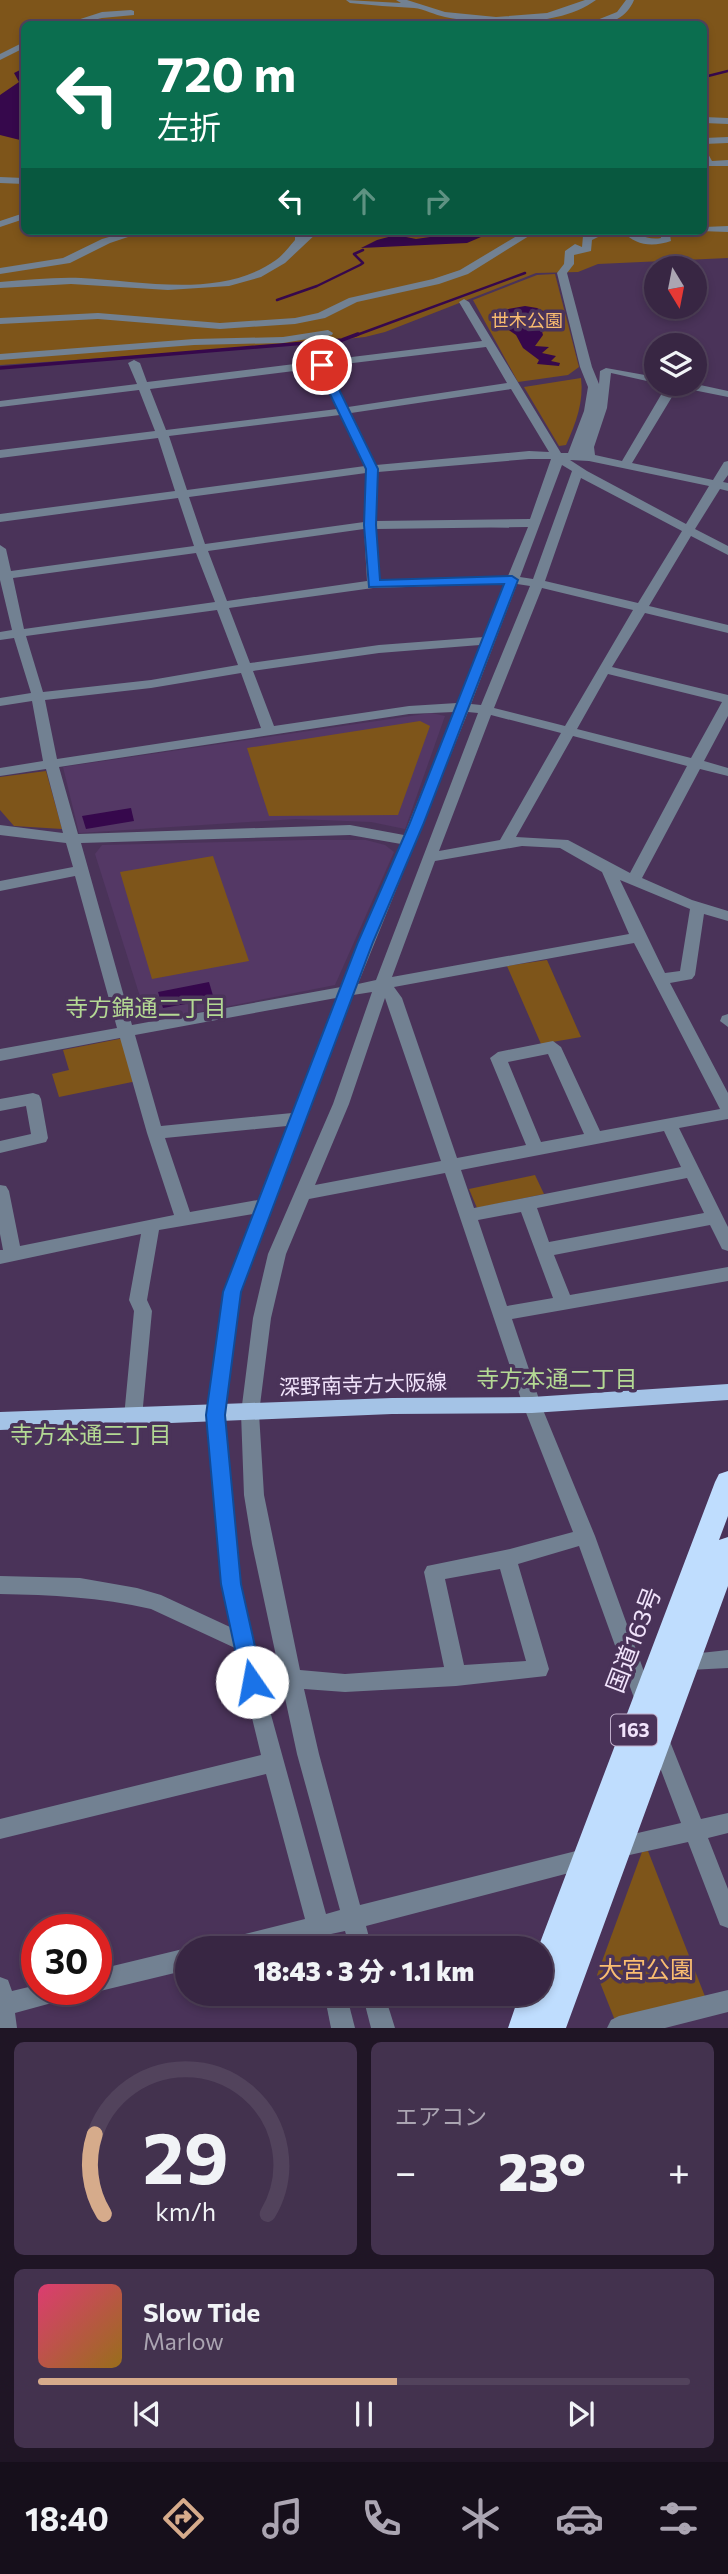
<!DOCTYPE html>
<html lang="ja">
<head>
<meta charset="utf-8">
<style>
	body { margin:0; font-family:Commissioner,"Noto Sans JP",sans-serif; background:#43324e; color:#f1f3f6; height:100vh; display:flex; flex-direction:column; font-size:26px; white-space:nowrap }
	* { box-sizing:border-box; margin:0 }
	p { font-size:23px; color:#aba5b2 }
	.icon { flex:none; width:38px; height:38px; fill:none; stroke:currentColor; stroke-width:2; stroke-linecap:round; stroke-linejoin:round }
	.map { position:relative; height:2028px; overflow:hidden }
	.panel { display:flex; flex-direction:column; gap:14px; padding:14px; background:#1f1525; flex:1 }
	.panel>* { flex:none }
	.banner { position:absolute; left:21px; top:21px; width:686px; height:214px; border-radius:10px; box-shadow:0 4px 10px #0003,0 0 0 2px #52435c; background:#0b6e4f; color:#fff; overflow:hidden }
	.needle { width:46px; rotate:170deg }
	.fabs { position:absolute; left:644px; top:256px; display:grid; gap:14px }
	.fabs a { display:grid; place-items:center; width:63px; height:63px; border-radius:50%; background:#382643; box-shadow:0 4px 10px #0003,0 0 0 2px #52435c; font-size:35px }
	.speed { position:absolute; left:21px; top:1914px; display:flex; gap:14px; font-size:35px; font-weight:700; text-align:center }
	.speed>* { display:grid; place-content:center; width:91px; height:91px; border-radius:50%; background:#382643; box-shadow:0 4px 10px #0003,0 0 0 2px #52435c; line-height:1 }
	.speed .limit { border:10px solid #d22; background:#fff; color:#111 }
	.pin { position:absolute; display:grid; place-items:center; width:60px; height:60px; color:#fff; margin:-30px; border:4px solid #fff; border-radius:50%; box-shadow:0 2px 7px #0007 }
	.me { position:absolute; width:77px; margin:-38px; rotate:348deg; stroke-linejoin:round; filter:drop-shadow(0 0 5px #0008) }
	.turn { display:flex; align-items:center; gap:24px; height:147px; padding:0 21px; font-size:32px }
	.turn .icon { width:91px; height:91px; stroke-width:2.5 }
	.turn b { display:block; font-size:49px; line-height:60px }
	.lanes { display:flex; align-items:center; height:66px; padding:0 21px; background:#0003; justify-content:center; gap:35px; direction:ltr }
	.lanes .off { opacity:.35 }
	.big { font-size:52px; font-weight:800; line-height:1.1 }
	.panel .tile { flex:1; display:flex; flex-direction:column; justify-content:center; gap:10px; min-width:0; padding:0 24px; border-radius:10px; background:#43324e }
	.panel .dial { align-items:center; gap:0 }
	.dial svg { height:182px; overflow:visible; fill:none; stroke:#52435c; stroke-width:7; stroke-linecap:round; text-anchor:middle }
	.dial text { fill:#f1f3f6; stroke:none }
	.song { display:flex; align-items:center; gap:21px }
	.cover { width:84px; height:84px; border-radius:10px; background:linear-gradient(135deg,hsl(340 70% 55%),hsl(40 70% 35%)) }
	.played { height:7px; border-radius:4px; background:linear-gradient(90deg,#d6ab8b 55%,#52435c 55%) }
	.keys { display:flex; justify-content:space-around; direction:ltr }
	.heat { display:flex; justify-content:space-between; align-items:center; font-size:38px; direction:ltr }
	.panel .tiles { flex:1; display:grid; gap:14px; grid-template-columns:1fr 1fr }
	.tile:last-child { grid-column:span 2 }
	.trip { position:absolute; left:175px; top:1936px; width:378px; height:70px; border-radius:35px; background:#382643; box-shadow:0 4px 10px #0003,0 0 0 2px #52435c; font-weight:800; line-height:70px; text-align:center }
	.tabs { display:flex; height:112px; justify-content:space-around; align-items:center; background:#160f1b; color:#aba5b2 }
	.tabs .icon { width:49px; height:49px }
	.tabs .active { color:#d6ab8b }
	.tabs b { font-size:32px; color:#f1f3f6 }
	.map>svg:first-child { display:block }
	.built { fill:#543865 }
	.green { fill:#7e551a; fill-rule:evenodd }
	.water { fill:#36084c }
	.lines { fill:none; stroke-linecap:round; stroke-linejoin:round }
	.stream-far1 { stroke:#36084c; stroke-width:2.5 }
	.stream { stroke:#36084c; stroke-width:3.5 }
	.minor { fill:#728192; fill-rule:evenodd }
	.major { fill:#a4c3e6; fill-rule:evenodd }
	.highway { fill:#bfddfe; fill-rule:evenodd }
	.wall { fill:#6a3e44 }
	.route { fill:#1a73e8; stroke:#114b97; stroke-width:2 }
	.labels { text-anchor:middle; stroke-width:7; stroke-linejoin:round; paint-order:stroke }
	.far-park-label { font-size:18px; fill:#fabd70; stroke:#4a3359 }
	.shield { fill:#4a3359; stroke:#bfaeca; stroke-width:2 }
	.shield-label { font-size:19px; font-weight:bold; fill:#f1e3fb }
	.street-label { font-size:21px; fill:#f1e3fb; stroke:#4a3359 }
	.neighbourhood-label { font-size:23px; fill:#b4d994; stroke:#4a3359 }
	.near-street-label { font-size:24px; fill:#f1e3fb; stroke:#4a3359 }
	.near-park-label { font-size:24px; fill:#fabd70; stroke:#4a3359 }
</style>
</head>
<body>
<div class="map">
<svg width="728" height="2028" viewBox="0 0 728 2028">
	<rect width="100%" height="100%" fill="#4a3359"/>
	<g class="built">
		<polygon points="431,713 445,716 405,829 371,822 296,819 79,833 63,767"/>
		<polygon points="307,840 366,840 385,845 394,852 335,985 148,1022 95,854 102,845"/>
	</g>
	<g class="green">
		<path d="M 0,0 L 728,0 L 728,258 L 598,264 L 578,272 L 536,273 L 385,332 L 365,337 L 281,346 L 0,365 ZM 24,24 L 704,24 L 704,231 L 24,231 Z"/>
		<polygon points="555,274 579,367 568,375 518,382 473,300 537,275"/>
		<path d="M 581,378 C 584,401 576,423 566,445 L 559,446 L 524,387 Z"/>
		<polygon points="420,721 430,726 398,815 269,816 247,748"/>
		<polygon points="46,771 62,829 14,826 0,810 0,777"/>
		<polygon points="213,856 249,961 152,979 120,872"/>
		<polygon points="547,960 581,1037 541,1044 507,966"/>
		<polygon points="124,1038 137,1081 59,1097 52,1074 69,1070 63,1050"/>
		<polygon points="535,1175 544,1194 477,1208 469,1189"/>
		<polygon points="648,1851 706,1999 616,2023 597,1975 642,1852"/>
	</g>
	<g class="water">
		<polygon points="24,68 24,141 0,135 0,95 19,82 14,73"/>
		<polygon points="472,231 479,232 481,237 467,243 361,248 377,240 396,235 416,239"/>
		<polygon points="525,306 537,308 551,315 552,324 549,327 541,328 543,335 535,346 549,347 542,353 556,356 551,361 560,363 559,366 537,364 539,360 523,348 516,335 497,322 497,316 503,310"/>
		<polygon points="131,808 134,821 86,829 82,816"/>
		<polygon points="209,982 214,999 163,1008 158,992"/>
	</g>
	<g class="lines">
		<g class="stream-far1">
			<polyline points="704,77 728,71"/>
			<polyline points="277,300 317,286 360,265 363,263 354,254 363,250"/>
			<polyline points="354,336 525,273"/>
		</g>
		<polyline class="stream" points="0,368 342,340 358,334"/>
		<g class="minor">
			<path d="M 346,0 L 401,3 L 396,0 L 407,0 L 445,12 L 496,17 L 547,13 L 585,0 L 596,0 C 560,27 488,26 445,17 C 435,15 424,9 414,8 C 393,7 371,5 350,3 Z"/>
			<path d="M 626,0 L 634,0 C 626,20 606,26 587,24 L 617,12 Z"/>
			<polygon points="131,10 134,11 134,15 102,18 77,24 65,24 102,12"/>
			<polygon points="24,42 24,48 0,60 0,54"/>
			<polygon points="704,117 728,118 728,124 704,123"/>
			<polygon points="728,137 728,143 704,144 704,138"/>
			<polygon points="704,151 707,152 712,161 728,160 728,166 706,166"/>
			<polygon points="0,177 24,178 24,184 0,183"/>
			<polygon points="24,213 24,219 0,227 0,221"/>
			<polygon points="728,226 728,232 700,231 704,231 704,227"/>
			<polygon points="130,231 146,231 110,243 70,263 0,274 0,268 63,258 102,239"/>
			<path d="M 295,231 L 319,231 L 285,263 L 261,277 L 229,286 L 168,290 L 71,284 L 0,288 L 0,282 C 27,280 54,277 81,278 C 143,281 221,299 276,260 C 283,255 289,247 295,240 Z"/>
			<polygon points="525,231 537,231 468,274 439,284 357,302 325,318 295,324 220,329 98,319 0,324 0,318 98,313 220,323 295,318 318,313 349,298 433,279 460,270"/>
			<path d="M 596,231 L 610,231 L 592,240 L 591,251 L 574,255 L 574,264 L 567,273 L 592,367 L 599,384 L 600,371 L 606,368 L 656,377 L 656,383 L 611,373 L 607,408 L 594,447 L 595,455 L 622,461 L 668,383 L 691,383 L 728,391 L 728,397 L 678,387 L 632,463 L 713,480 L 724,462 L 728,461 L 728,475 L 723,482 L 728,483 L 728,491 L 720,489 L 695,529 L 728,546 L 728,555 L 691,536 L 649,606 L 728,625 L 728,633 L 645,613 L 612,667 L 728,695 L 728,716 L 704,761 L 728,768 L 728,776 L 700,769 L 642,878 L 692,900 L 728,911 L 728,921 L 704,914 L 695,975 L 692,979 L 670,983 L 728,1093 L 728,1119 L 679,1128 L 728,1227 L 728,1251 L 722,1249 L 710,1225 L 554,1255 L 570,1295 L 728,1267 L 728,1281 L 512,1319 L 541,1405 L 595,1536 L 655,1702 L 652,1709 L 645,1711 L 638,1709 L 579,1546 L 518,1564 L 549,1669 L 546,1676 L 456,1686 L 345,1692 L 304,1689 L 319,1754 L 360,1905 L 584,1849 L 592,1853 L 595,1860 L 592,1867 L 366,1926 L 372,1948 L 350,1948 L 345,1931 L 331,1934 L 335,1948 L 313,1948 L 311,1940 L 278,1948 L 222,1948 L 225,1940 L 233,1937 L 305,1919 L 266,1774 L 0,1839 L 0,1819 L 261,1755 L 235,1648 L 151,1609 C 100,1597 51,1595 0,1594 L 0,1576 L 80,1578 L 137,1588 L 161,1595 L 230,1627 L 221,1584 L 206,1414 L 223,1292 L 253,1214 L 159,1230 L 147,1300 L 152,1311 L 142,1417 L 140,1422 L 133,1425 L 126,1422 L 124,1417 L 134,1311 L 129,1300 L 141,1234 L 0,1264 L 0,1250 L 3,1250 L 0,1234 L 0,1185 L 6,1186 L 9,1191 L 20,1246 L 174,1215 L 147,1133 L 120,1038 L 0,1061 L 0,1049 L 117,1028 L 75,876 L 0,891 L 0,881 L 73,867 L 66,843 L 0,835 L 0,825 L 63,833 L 46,769 L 0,776 L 0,768 L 43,761 L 32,701 L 0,706 L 0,698 L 31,693 L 14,638 L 0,640 L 0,632 L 12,630 L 0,580 L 0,545 L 6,549 L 11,571 L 194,546 L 178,498 L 0,522 L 0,514 L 175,491 L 158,438 L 0,458 L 0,450 L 155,431 L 139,390 L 0,407 L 0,401 L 137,384 L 128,363 L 134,360 L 140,363 L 147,382 L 482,341 L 459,302 L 464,299 L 469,302 L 561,453 L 568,453 L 584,411 L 588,387 L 580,367 L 557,273 L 564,264 L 565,251 L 575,244 L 582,247 L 583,236 ZM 486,347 L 507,383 L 348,407 L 328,366 ZM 318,368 L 337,409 L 166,430 L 150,389 ZM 511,389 L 549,452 L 529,451 L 376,465 L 351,413 ZM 340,415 L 365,466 L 187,490 L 169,436 ZM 529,459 L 551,459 L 530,519 L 376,521 L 378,472 ZM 570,460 L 589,461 L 709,486 L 686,524 L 587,471 ZM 562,465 L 572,471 L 533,579 L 520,577 ZM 366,473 L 364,522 L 205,544 L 189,497 ZM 581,478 L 682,531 L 638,603 L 545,581 ZM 528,527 L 508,576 L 379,580 L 376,529 ZM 364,529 L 367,581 L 227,601 L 208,551 ZM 196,553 L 215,602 L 24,629 L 13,578 ZM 505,584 L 484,637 L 379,645 L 250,663 L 229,608 L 373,588 ZM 517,584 L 530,586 L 481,705 L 471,704 ZM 542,588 L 633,610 L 565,726 L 494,708 ZM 217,610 L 238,665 L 151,680 L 43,692 L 26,636 ZM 480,645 L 457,703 L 409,706 L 274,726 L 253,671 L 379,653 ZM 241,673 L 261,728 L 57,759 L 45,700 L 151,688 ZM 608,674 L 722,702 L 691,758 L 577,729 ZM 454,712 L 404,835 L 350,825 L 78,834 L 59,767 L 409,714 ZM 468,712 L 478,713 L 376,980 L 358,984 ZM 491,715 L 561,733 L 500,840 L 439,851 ZM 573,736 L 687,766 L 630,873 L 568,840 L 516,837 ZM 350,835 L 401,844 L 341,987 L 132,1025 L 81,843 ZM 522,846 L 560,848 L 602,872 L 629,934 L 392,977 L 435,861 ZM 620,880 L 690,909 L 680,971 L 665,973 ZM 634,943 L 720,1109 L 600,1131 L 561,1047 L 553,1041 L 498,1052 L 490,1058 L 526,1145 L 457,1158 L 402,998 L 394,987 ZM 372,992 L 333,1104 L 268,1254 L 253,1318 L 241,1413 L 244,1495 L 252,1544 L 297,1754 L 340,1910 L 326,1914 L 262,1682 L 241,1584 L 224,1414 L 241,1292 L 353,995 ZM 336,998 L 292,1113 L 161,1126 L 135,1035 ZM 385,998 L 441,1161 L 315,1185 L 349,1104 ZM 548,1054 L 584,1134 L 541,1142 L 508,1062 ZM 287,1126 L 258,1200 L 190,1212 L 165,1138 ZM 664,1131 L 681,1167 L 474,1208 L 461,1170 ZM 445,1173 L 523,1405 L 573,1532 L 510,1549 L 427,1566 L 424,1572 L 444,1667 L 345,1674 L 300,1670 L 264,1495 L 259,1413 L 271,1318 L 286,1254 L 309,1199 ZM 687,1178 L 704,1213 L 549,1242 L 537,1208 ZM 521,1212 L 553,1298 L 507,1306 L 478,1220 ZM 500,1569 L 526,1661 L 464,1665 L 445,1579 Z"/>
			<path d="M 623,231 C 637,231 646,241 661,238 L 660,231 L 686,231 L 670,235 L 671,241 C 653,247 635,246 623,231 Z"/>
			<polygon points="328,330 333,333 332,335 283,343 194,345 0,360 0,354 194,339 283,337"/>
			<polygon points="728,1014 728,1027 720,1021 722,1016"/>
			<polygon points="33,1093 39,1095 41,1099 48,1138 46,1142 0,1153 0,1141 31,1134 26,1106 0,1111 0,1099"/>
			<polygon points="728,1650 728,1668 689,1670 682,1667 679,1661 682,1655"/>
			<polygon points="658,1726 665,1729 701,1819 728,1813 728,1833 708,1838 728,1889 728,1928 720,1925 688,1842 616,1858 608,1855 605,1848 608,1841 616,1838 681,1823 648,1736 651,1729"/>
			<polygon points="187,1948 187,1970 96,1992 90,1990 96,1990 96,1970"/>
			<polygon points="0,1977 8,1980 12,1991 37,1985 37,1990 73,1990 70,1998 15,2013 17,2028 0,2028"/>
			<polygon points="728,1990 728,2012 665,2028 607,2028 611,2020 619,2016"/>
			<polygon points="324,1993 346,1993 355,2028 331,2028"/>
			<polygon points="362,1993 384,1993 395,2028 371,2028"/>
		</g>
		<polygon class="major" points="728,1384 728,1400 532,1413 392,1414 0,1430 0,1412 392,1398 532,1397"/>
		<polygon class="highway" points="728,1471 728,1516 719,1540 728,1537 728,1586 566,2028 508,2028 520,1993 541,1993 541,1948 538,1948 715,1482 719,1474"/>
	</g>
	<polygon class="wall" points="24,38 24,54 21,52 20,41"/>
	<polygon class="route" points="318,362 327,365 378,469 376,525 380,580 512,576 518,580 423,825 373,942 241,1292 225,1415 241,1584 263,1682 260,1689 252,1691 245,1689 242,1682 221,1584 206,1415 223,1292 358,942 409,825 504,584 369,587 364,525 366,469 316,365"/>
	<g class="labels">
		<g class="far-park-label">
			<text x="527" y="327">世木公園</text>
		</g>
		<rect class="shield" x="611" y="1714.5" width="46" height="31" rx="5"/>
		<g class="shield-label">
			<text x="634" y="1737">163</text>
		</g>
		<g class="street-label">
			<text transform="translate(363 1385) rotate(-2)" y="7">深野南寺方大阪線</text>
		</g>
		<g class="neighbourhood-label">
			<text x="146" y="1016">寺方錦通二丁目</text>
			<text x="557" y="1387">寺方本通二丁目</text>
			<text x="91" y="1443">寺方本通三丁目</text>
		</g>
		<g class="near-street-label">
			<text transform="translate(634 1640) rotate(-69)" y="8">国道163号</text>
		</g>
		<g class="near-park-label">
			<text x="646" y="1978">大宮公園</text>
		</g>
	</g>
</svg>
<div class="fabs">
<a><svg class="needle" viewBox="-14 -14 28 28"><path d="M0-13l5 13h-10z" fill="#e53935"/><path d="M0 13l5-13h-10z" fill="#aba5b2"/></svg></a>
<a><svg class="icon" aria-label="layers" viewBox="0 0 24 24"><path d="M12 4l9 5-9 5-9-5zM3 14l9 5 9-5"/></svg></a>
</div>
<div class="speed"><div class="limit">30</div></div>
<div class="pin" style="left:322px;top:365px;background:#d93025"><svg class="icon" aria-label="arrive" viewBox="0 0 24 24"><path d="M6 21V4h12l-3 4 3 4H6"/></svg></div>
<svg class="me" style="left:252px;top:1682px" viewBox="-20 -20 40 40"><circle r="19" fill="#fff"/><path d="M0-13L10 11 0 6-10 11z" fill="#1a73e8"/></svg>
<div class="trip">18:43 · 3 分 · 1.1 km</div>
<div class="banner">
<div class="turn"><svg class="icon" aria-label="left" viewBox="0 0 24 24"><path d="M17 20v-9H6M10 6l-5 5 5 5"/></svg><div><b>720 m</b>左折</div></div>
<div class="lanes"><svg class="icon" aria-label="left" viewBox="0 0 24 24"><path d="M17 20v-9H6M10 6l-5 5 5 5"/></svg><svg class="icon off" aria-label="ahead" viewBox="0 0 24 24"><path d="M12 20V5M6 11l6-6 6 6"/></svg><svg class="icon off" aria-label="right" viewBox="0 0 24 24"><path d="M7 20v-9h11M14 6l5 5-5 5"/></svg></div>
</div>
</div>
<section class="panel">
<div class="tiles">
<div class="tile dial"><svg viewBox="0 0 100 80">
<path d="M14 69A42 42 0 1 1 86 69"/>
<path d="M14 69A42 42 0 0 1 10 34" stroke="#d6ab8b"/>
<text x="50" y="56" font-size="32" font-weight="700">29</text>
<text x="50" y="72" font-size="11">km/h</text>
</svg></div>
<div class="tile"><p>エアコン</p>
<div class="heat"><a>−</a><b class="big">23°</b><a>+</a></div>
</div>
<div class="tile">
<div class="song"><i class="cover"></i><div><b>Slow Tide</b><p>Marlow</p></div></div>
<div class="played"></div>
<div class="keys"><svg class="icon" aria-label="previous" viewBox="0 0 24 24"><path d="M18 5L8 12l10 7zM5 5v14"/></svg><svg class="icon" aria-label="pause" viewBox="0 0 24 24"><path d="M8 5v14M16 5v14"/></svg><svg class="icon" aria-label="next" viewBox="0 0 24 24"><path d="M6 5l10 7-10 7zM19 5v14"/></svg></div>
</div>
</div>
</section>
<nav class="tabs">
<b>18:40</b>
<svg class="icon active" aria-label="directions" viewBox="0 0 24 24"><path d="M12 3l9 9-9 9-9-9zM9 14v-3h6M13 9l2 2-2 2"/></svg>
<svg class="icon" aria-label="music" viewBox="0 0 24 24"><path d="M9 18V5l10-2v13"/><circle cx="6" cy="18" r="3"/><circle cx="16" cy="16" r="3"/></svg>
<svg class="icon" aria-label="phone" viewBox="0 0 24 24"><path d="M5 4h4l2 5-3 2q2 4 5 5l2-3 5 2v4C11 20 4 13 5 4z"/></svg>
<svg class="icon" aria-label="climate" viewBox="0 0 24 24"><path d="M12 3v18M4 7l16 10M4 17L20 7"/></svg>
<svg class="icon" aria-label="car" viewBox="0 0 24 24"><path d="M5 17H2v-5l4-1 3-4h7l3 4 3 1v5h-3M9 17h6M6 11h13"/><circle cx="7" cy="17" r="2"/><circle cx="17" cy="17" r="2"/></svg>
<svg class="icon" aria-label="filters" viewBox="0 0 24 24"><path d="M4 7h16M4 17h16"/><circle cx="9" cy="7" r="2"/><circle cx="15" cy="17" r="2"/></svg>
</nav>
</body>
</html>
